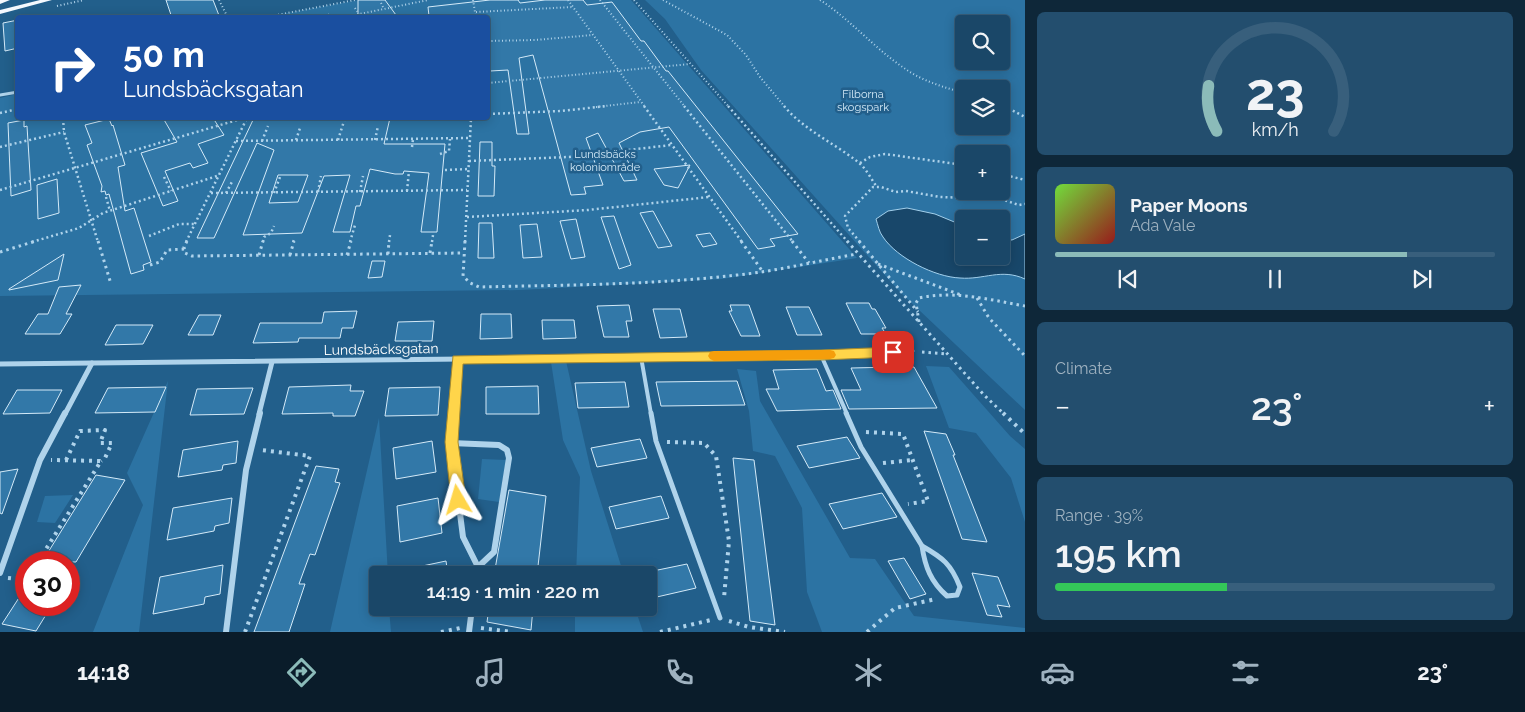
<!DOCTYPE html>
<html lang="en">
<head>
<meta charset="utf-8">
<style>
	body { margin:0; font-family:Raleway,sans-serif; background:#234e6e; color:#f1f3f6; height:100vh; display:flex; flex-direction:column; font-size:19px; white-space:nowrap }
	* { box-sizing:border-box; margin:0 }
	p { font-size:16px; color:#9fb2c0 }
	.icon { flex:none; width:28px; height:28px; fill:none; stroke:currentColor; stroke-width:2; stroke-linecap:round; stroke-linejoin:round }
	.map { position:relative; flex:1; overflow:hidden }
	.panel { display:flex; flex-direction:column; gap:12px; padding:12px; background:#0e2739; width:500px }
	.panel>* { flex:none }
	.guide { position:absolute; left:15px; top:15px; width:475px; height:105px; border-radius:5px; box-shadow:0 2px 12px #0003,0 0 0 1px #385f7c; background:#1a4fa0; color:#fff; overflow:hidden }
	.buttons { position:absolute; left:955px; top:15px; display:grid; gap:10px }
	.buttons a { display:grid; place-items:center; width:55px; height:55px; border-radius:5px; background:#1a4768; box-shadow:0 2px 12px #0003,0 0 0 1px #385f7c; font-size:25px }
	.speed { position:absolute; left:15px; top:551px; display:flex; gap:10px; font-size:25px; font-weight:700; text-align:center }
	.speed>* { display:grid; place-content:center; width:65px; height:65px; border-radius:50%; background:#1a4768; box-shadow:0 2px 12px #0003,0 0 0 1px #385f7c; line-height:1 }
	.speed .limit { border:8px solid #d22; background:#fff; color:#111 }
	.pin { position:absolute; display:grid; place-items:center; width:42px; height:42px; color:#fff; margin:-21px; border-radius:10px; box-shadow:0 2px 8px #0006 }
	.me { position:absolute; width:55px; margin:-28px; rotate:353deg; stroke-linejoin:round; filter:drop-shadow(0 0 4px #0008) }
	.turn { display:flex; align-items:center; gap:18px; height:105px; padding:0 25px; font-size:22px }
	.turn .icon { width:65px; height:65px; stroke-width:2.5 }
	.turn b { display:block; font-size:35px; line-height:42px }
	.big { font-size:38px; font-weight:600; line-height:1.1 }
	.panel .card { flex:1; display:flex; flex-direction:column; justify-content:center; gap:8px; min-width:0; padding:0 18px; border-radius:8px; background:#234e6e }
	.panel .dial { align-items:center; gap:0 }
	.dial svg { height:130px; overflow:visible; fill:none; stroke:#385f7c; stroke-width:7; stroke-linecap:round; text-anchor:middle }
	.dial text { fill:#f1f3f6; stroke:none }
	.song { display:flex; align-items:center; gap:15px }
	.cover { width:60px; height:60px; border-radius:8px; background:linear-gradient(135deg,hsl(100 70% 55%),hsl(0 70% 35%)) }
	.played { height:5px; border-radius:2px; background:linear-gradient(90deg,#8bbbb9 80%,#385f7c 80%) }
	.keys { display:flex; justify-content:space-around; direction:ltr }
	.heat { display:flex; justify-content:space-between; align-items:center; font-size:28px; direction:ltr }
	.charge { height:8px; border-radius:4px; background:linear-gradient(90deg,#34c759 39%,#385f7c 0) }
	.trip { position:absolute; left:369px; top:566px; width:288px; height:50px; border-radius:5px; background:#1a4768; box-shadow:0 2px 12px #0003,0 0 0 1px #385f7c; font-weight:600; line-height:50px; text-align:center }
	.tabs { display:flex; height:80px; justify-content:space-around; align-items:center; background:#0a1c2a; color:#9fb2c0 }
	.tabs .icon { width:35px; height:35px }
	.tabs .active { color:#8bbbb9 }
	.tabs b { font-size:22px; color:#f1f3f6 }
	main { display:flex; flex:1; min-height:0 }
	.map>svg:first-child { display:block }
	.green { fill:#2c73a3; fill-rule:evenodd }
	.water { fill:#18476a; stroke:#a3d0ec }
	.building { fill:#3278a8; stroke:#d4eaf8; fill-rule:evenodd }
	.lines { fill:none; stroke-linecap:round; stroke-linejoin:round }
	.path-far3 { stroke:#afd3eb; stroke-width:2; stroke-dasharray:1 2.5; stroke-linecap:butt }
	.path-far2 { stroke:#afd3eb; stroke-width:2.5; stroke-dasharray:2 3; stroke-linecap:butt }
	.path-far1 { stroke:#afd3eb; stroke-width:3; stroke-dasharray:2.5 4; stroke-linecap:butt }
	.path { stroke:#afd3eb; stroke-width:4; stroke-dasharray:3 5; stroke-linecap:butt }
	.service-far1 { stroke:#afd3eb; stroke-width:4 }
	.service { stroke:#afd3eb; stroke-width:5 }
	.minor-far2 { stroke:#afd3eb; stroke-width:3 }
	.minor-far1 { stroke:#afd3eb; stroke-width:5 }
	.minor { stroke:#afd3eb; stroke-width:6 }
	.primary { fill:#f4f9fe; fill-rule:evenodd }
	.route { fill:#ffd54a; stroke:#a68a30 }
	.slow { fill:#f59e0b }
	.labels { text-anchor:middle; stroke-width:5; stroke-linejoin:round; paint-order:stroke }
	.far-park-label { font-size:11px; fill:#d4eaf8; stroke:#225f8b }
	.street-label { font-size:14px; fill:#fff; stroke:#225f8b }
</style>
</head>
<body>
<main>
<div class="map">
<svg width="1025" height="632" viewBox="0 0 1025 632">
	<rect width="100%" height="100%" fill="#225f8b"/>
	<g class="green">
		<polygon points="359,0 631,0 857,258 722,279 520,290 0,296 0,98 17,94 18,118 70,118 71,121 107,118 488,118 488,18 265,17"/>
		<path d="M 645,0 L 1025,0 L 1025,410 L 901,293 L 701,70 L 665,19 ZM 964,24 L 1001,24 L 1001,61 L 964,61 ZM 964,89 L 1001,89 L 1001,126 L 964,126 ZM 964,154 L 1001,154 L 1001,191 L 964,191 ZM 964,219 L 1001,219 L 1001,256 L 964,256 Z"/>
		<polygon points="566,361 591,471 624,575 576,575 580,477 563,440 551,362"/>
		<polygon points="926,366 949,367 1010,436 1025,449 1025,522 1011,478 976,433 949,428"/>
		<polygon points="737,369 756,371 760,401 850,558 875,559 914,616 1025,628 1025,632 822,632 807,592 802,508 775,456 753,451 749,411"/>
		<polygon points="168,381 139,632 93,632 143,505 127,473"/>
		<polygon points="379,418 388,575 378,575 378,608 389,608 391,632 330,632"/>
		<polygon points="482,459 506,460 499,502 478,499"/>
		<polygon points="73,495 55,523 37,522 45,496"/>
		<polygon points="575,608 635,608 643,632 575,632"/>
	</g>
	<path class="water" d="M 907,208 L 935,214 L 964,226 L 964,256 L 1001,256 L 1001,239 L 1012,240 L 1025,234 L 1025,279 C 1001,268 984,280 960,278 C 935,277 897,258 883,237 C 879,232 878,225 876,219 L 888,211 Z"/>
	<g class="building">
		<polygon points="166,0 213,0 220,18 172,18"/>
		<polygon points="358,0 385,0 396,15 358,15"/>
		<polygon points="490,0 518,0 520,3 545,0 583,0 587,5 612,2 641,41 644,41 666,71 668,71 798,234 770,239 775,246 758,249 669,127 640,132 619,143 637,180 624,181 598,133 586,138 603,185 584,187 586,194 571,195 533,55 519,58 529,134 517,134 508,70 490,71 488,18 484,18 484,15 429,16 428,7"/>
		<polygon points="18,20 18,48 5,51 3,23"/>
		<polygon points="163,118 213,118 224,135 198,144 208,163 193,168 190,163 165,171 178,201 163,206 141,153 177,142"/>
		<path d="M 390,118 L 384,144 L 445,144 L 437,232 L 421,232 L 429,173 L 404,171 L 403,174 L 395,174 L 370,169 L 360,206 L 356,206 L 350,232 L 333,232 L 350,175 L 324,176 L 302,233 L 243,235 L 274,150 L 257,143 L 214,238 L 197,238 L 253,120 ZM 278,175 L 308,175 L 298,202 L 269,203 Z"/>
		<polygon points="109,119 112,126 113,125 125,165 118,167 125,211 134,208 151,262 143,265 144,270 131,274 109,194 106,195 105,191 101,192 102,186 87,145 92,143 85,125"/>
		<polygon points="24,120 24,127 27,126 31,190 11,196 8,123"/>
		<polygon points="480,142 492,142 492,166 495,166 494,196 478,196"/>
		<polygon points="690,165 678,188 664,185 654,169"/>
		<polygon points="57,179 59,213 38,219 37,185"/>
		<polygon points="653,211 660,224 672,246 658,248 640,213"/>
		<polygon points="614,216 631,265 619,269 601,217"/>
		<polygon points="576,219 585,257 571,259 560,221"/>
		<polygon points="479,223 492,223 494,258 478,258"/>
		<polygon points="537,224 542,257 523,258 520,225"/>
		<polygon points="710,233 717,244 703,247 696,235"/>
		<polygon points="64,254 58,280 9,290 9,289"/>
		<polygon points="372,261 385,261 382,277 368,278"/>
		<polygon points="81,285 66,314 72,314 60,334 25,334 38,314 48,314 59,287"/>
		<polygon points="846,303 869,303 872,309 875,309 886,328 882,328 886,334 861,334"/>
		<polygon points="629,305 632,321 626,321 629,337 604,337 597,306"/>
		<polygon points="730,305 749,305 760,336 741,336 729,311 732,311"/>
		<polygon points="786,307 809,307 822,335 797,335"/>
		<polygon points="653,309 680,309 687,337 660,338"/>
		<polygon points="357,311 353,328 342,328 340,338 299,338 298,342 253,343 260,323 322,323 324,312"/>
		<polygon points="481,314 511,314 512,338 480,339"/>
		<polygon points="199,315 221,315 213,335 188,335"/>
		<polygon points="542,320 574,320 576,338 543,339"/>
		<polygon points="434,321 432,341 395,341 398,322"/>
		<polygon points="116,325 153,325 143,344 105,345"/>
		<polygon points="896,367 914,367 937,408 849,409 841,390 861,390 851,368"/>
		<polygon points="817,369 826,391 833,390 841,409 777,411 766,389 779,389 773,370"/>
		<polygon points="737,381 745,405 661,406 656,382"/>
		<polygon points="625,382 629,407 578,408 575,383"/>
		<polygon points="351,385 350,391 364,391 355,416 333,416 333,413 282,414 289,387"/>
		<polygon points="538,386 539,414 486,414 486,387"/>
		<polygon points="166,387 155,412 95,413 108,388"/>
		<polygon points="440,387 438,415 385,416 389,388"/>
		<polygon points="253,388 244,414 190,415 197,389"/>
		<polygon points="17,390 62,390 50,413 3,414"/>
		<polygon points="924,431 946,434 955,455 953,455 987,542 962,539"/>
		<polygon points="847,437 860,458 809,468 797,446"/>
		<polygon points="640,439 647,458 597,467 591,448"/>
		<polygon points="238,441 236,463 223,465 222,470 178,477 183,450"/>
		<polygon points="432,441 436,472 396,479 393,448"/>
		<polygon points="733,458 754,460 775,625 750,621"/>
		<polygon points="316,466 339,469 335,482 340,483 315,555 310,554 299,584 305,584 289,632 254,632"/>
		<polygon points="18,469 2,514 0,513 0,472"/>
		<polygon points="96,475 125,480 76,562 42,562"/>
		<polygon points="509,490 546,496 537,575 494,575"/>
		<polygon points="882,493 897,517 843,529 829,504"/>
		<polygon points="661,496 669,518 616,529 609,507"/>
		<polygon points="232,498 229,523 215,526 214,531 167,540 173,508"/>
		<polygon points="438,498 442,533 400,542 397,506"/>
		<polygon points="904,558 926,594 910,599 888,561"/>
		<polygon points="446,561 448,575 409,575 408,569"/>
		<polygon points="687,564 696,588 648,599 648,572"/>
		<polygon points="223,565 220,594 205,597 204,604 153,614 160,577"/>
		<polygon points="972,573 998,577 1010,607 997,605 1002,617 987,615"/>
		<polygon points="26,587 26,605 52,605 36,631 2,624"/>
		<polygon points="489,608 533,608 531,630 487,622"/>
	</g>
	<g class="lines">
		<g class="path-far3">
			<polyline points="219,0 228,18"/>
			<polyline points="473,0 476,18"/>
			<polyline points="568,0 645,107"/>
			<polyline points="600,0 685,107"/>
			<polyline points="634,0 729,107"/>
			<polyline points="663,0 727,35 746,55 760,77 785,107"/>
			<path d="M 820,0 C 851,20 874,48 904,68 C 922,81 943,87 964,93"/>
			<polyline points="381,3 384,9"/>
			<polyline points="57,6 84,0"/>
			<polyline points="355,8 359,14"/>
			<polyline points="476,12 573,7"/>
			<polyline points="328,14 330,18"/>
			<polyline points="261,18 355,0"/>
			<polyline points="340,18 428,0"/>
			<polyline points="488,41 535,40 593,35"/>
			<polyline points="488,83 690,64"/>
			<polyline points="1001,104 1007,107"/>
			<polyline points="596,107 640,102"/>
		</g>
		<g class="path-far2">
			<polyline points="644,106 742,242"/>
			<polyline points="684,106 793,242"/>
			<polyline points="728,106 848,242"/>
			<path d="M 784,106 C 804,130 834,143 858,162 C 866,168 871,179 877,187"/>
			<polyline points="1004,106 1025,117"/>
			<polyline points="0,113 18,109"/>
			<polyline points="488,114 561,111 607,106"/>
			<polyline points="63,118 64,132 98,242"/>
			<polyline points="296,140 300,128"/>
			<polyline points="338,140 345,118"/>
			<polyline points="375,140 378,126"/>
			<polyline points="236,141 470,138"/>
			<polyline points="262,141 268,126"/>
			<polyline points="0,147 64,132"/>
			<polyline points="412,147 413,139"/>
			<polyline points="440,154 449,151 450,139"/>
			<polyline points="469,161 569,157 671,145"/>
			<polyline points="860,163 870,157 885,154 964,165"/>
			<polyline points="445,170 469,169"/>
			<polyline points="1001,174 1025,180"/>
			<polyline points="164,177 171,191"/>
			<polyline points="0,190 244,118"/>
			<polyline points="407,191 409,171"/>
			<polyline points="318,192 321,176"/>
			<polyline points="360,192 363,176"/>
			<polyline points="211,193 467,190"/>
			<polyline points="226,193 233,180"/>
			<polyline points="274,193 280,177"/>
			<polyline points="106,197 110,211"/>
			<polyline points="467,217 588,210 709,197"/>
			<polyline points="149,236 179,224 196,224"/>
			<polyline points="32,242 79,228 103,213 217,176"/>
			<polyline points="186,242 247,118"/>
			<polyline points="263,242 264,237 271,233 274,226"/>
			<polyline points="293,242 294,240"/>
			<polyline points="350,242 355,225"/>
			<polyline points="389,242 390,235"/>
			<polyline points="432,242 433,235"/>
			<polyline points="465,242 471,118"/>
			<polyline points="860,242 848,228 845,216 873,187 881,187 896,192 906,191 940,197 1001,199 1019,205 1025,204"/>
		</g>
		<g class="path-far1">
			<polyline points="98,241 111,284"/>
			<polyline points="187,241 184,247 185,253 192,256 464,253"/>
			<path d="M 465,241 L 463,276 L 470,283 L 479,287 C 565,285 652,285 737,275 C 778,271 817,261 857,254"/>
			<polyline points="741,241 763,272"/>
			<polyline points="792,241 809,263"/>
			<polyline points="847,241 984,395 1004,414"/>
			<polyline points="859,241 918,312"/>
			<polyline points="0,252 36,241"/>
			<polyline points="430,253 432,241"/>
			<polyline points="388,254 389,241"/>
			<polyline points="259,255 263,241"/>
			<polyline points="290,255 294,241"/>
			<polyline points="347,255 351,241"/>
			<polyline points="878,264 961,295"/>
			<polyline points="150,265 160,262 167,250 184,249"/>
			<polyline points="977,298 989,318 1025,356"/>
			<path d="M 919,322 L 916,303 L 919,298 C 955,290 990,300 1025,306"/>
			<polyline points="922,352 946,354"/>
		</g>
		<g class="path">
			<polyline points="1003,413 1025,434"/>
			<polyline points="866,432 903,434 928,501 908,504"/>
			<polyline points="667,442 704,443 716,456 729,541 724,598"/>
			<polyline points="66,460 80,431 105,430 100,443 112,443 105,458 101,461"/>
			<polyline points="883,463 913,460"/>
			<polyline points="38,562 101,461 51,460"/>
			<polyline points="8,578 26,580"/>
			<polyline points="729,621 749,627 785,632"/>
			<polyline points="481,628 512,632"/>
			<polyline points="245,632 310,456 261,450"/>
			<polyline points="441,632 460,628"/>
			<polyline points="660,632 711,620"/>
			<polyline points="867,632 895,608 936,599"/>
		</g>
		<g class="service-far1">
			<polyline points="821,355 847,414"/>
			<polyline points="641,357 651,414"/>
		</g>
		<g class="service">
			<polyline points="651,413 656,441 720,618"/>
			<polyline points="846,413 861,447 922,546"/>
			<path d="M 922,546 C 943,558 951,564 960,587 L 957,595 L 947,596 C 931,582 925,567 922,546 Z"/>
		</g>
		<polyline class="minor-far2" points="0,95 18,92"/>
		<g class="minor-far1">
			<polyline points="0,364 821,355 912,351"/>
			<polyline points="65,414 92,363"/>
			<polyline points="259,414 272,362"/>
			<polyline points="453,414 457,359"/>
		</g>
		<g class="minor">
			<polyline points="453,413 451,443 463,537 478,567 477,575"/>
			<polyline points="451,443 499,445 507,450 509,458 494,552 478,567"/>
			<polyline points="0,573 40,460 65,413"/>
			<polyline points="226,632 246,470 260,413"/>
			<polyline points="469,632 472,608"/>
		</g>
		<g class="primary">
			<polygon points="0,0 10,0 0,4"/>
			<polygon points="40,0 52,0 0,14 0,10"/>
		</g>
	</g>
	<polygon class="route" points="893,347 898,348 899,352 898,355 893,357 821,360 463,364 458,442 466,500 464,504 458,507 453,504 451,500 445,442 453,356 821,350"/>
	<polygon class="slow" points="830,350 834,351 836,355 834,358 830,359 714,361 710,359 708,356 710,352 714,351"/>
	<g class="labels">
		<g class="far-park-label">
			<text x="863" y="98">Filborna<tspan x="863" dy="13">skogspark</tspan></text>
			<text x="605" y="158">Lundsbäcks<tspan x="605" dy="13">koloniområde</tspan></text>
		</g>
		<g class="street-label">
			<text transform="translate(381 349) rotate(-1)" y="5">Lundsbäcksgatan</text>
		</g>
	</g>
</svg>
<div class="buttons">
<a><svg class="icon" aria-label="search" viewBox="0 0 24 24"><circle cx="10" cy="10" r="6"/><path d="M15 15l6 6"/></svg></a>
<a><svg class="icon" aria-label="layers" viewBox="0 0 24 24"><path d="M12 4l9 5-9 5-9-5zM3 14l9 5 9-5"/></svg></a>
<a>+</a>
<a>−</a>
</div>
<div class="speed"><div class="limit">30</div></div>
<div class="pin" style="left:893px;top:352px;background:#d93025"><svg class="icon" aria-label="arrive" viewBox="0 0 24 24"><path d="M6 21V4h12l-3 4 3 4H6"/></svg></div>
<svg class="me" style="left:458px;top:500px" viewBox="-20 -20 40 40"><path d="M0-17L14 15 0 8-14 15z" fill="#ffd54a" stroke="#fff" stroke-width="4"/></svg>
<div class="trip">14:19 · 1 min · 220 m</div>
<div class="guide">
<div class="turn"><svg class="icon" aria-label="right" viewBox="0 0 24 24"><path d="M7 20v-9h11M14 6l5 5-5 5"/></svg><div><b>50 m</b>Lundsbäcksgatan</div></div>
</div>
</div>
<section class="panel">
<div class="card dial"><svg viewBox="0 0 100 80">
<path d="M14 69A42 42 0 1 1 86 69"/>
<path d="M14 69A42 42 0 0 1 9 41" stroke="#8bbbb9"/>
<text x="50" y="56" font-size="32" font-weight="700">23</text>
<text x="50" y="72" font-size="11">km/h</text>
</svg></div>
<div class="card">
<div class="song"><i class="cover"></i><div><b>Paper Moons</b><p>Ada Vale</p></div></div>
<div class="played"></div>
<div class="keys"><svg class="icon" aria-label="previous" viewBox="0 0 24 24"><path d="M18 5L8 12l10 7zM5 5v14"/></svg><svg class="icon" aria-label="pause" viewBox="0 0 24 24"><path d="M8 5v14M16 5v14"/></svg><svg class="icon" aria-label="next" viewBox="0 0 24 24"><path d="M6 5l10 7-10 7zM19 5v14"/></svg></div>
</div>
<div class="card"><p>Climate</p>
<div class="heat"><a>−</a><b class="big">23°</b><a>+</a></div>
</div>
<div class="card"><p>Range · 39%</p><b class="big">195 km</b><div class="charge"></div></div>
</section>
</main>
<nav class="tabs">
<b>14:18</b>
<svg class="icon active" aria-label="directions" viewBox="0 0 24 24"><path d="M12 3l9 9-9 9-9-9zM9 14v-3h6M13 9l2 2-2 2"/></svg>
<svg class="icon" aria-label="music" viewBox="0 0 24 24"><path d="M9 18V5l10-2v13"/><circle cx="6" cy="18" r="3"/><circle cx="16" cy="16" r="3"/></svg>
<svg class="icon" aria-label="phone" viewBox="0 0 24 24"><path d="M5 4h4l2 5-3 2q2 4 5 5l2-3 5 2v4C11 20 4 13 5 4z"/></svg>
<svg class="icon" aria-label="climate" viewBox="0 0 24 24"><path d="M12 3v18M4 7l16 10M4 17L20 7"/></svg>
<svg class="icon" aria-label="car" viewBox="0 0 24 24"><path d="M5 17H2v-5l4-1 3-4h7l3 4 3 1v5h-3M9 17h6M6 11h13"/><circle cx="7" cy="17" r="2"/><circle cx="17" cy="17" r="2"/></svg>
<svg class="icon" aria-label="filters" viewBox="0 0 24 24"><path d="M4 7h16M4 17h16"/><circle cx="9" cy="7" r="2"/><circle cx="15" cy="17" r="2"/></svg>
<b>23°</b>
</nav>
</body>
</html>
